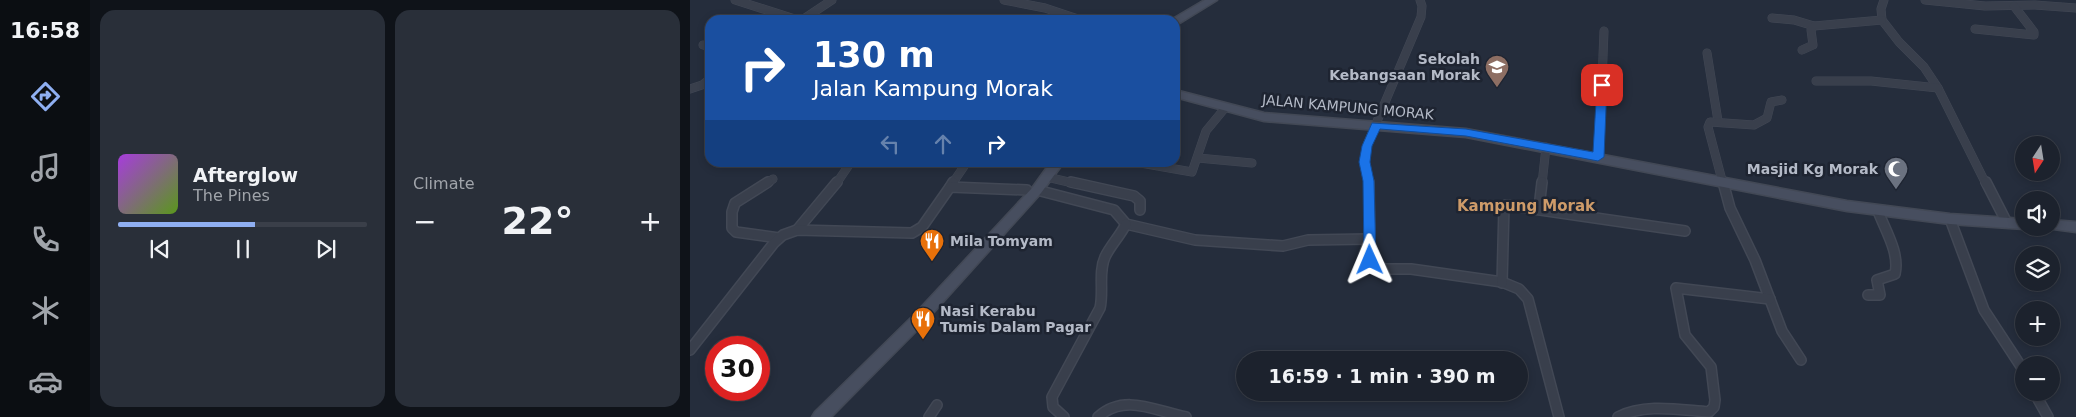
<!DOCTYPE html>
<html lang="en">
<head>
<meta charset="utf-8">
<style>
	body { margin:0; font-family:"DejaVu Sans",sans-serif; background:#292f39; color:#f1f3f6; height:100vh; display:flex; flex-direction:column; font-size:19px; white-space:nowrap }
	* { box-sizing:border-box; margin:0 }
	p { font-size:16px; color:#a0a4aa }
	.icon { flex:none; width:28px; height:28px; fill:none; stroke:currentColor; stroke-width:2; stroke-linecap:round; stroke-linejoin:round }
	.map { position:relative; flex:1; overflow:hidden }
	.drawer { display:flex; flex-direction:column; gap:10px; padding:10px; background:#0f1319; width:600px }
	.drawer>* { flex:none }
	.top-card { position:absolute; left:15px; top:15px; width:475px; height:152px; border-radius:15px; box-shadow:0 2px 8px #0003,0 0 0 1px #3a3f49; background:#1a4fa0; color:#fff; overflow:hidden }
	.needle { width:32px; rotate:192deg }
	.buttons { position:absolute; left:1325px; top:136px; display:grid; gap:10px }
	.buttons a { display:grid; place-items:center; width:45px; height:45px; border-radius:50%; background:#1c222d; box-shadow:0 2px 8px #0003,0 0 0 1px #3a3f49; font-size:25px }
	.speed { position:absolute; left:15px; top:336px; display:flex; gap:10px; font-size:25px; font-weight:700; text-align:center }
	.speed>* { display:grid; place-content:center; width:65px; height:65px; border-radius:50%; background:#1c222d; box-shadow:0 2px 8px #0003,0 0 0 1px #3a3f49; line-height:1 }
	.speed .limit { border:8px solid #d22; background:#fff; color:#111 }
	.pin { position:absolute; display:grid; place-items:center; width:42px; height:42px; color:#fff; margin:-21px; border-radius:10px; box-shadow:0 2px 8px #0006 }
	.me { position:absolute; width:55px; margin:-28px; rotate:359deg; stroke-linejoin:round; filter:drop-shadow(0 0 4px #0008) }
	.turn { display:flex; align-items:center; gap:18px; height:105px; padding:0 25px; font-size:22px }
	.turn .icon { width:65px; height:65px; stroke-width:2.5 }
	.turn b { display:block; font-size:35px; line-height:42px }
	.lanes { display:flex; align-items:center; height:48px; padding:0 25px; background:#0003; justify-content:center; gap:25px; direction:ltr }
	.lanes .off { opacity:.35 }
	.big { font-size:38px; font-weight:800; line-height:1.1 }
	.drawer .card { flex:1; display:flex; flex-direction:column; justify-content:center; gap:8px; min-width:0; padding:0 18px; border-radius:15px; background:#292f39 }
	.song { display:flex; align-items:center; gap:15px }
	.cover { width:60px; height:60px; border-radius:8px; background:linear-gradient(135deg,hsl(280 70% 55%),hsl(90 70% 35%)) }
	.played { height:5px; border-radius:2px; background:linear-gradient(90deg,#8faff1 55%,#3a3f49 55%) }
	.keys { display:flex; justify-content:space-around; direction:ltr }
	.heat { display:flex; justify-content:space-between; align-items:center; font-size:28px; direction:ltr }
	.drawer .tiles { flex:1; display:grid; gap:10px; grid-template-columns:repeat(2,1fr) }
	.trip { position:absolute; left:546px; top:351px; width:292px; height:50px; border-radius:25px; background:#1c222d; box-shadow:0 2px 8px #0003,0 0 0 1px #3a3f49; font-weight:800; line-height:50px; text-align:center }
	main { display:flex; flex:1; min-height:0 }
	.dock { display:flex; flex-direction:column; width:90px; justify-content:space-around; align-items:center; background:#0b0e12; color:#a0a4aa }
	.dock .icon { width:35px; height:35px }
	.dock .current { color:#8faff1 }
	.dock b { font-size:22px; color:#f1f3f6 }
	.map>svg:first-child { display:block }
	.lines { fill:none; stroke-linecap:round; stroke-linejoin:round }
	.minor-far1-casing { stroke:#424855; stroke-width:9 }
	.minor-casing { stroke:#424855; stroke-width:12 }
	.secondary-casing { stroke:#424855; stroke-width:3 }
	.minor-far1 { stroke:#393f4c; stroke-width:8 }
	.minor { stroke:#393f4c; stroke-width:9 }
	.secondary { fill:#474e5f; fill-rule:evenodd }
	.route { fill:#1a73e8; stroke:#114b97 }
	.labels { text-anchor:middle; stroke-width:5; stroke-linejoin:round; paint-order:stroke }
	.poi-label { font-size:14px; font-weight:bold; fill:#b4bac7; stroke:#1e2431; text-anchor:end }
	.street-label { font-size:14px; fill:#b4bac7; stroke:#1e2431 }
	.neighbourhood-label { font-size:15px; font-weight:bold; fill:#ce9b69; stroke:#1e2431 }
</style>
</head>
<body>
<main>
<nav class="dock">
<b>16:58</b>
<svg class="icon current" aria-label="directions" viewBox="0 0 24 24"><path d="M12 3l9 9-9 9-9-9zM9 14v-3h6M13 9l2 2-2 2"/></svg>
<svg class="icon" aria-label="music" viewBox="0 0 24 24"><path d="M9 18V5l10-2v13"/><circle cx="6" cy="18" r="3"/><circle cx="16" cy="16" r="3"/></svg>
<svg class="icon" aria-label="phone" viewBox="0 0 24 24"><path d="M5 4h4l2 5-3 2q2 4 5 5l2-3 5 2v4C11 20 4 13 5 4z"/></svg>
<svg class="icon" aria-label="climate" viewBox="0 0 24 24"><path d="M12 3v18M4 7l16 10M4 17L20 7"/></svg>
<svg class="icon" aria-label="car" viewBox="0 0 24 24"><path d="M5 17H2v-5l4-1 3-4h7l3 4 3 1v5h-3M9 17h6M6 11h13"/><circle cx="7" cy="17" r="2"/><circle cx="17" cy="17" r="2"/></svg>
</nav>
<section class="drawer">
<div class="tiles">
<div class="card">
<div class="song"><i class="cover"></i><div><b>Afterglow</b><p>The Pines</p></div></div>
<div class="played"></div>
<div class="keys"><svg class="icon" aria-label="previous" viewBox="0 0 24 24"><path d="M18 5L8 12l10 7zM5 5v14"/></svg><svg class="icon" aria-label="pause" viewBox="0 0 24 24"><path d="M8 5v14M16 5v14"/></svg><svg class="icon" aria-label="next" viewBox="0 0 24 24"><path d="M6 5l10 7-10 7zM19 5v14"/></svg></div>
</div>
<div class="card"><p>Climate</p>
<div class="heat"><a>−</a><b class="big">22°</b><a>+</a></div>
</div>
</div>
</section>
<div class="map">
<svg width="1386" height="417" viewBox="0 0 1386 417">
	<rect width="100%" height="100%" fill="#252d3c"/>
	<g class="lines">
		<defs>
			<g id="minor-far1">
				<polyline points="45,0 108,20"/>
				<polyline points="314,0 355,8 391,20"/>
				<polyline points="1194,0 1191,9 1192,20 1209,42 1234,67 1248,88 1296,184"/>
				<polyline points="1235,0 1295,6 1345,5 1386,8"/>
				<polyline points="1082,18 1104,20 1124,26"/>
				<polyline points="112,20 142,0"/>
				<polyline points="1285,29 1344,35 1344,32 1324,6"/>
				<polyline points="13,45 20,47"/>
				<polyline points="1112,50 1123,45 1121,30 1124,26 1192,20"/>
				<polyline points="1017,53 1028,121"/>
				<polyline points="1126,81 1181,81 1248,88"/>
				<polyline points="0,89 12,85 20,79"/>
				<polyline points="909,157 914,31"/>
				<polyline points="508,158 562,163"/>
				<polyline points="445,162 502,172 516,131 535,108"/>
				<polyline points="357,177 387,184"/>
				<polyline points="76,184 83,179"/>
				<polyline points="146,184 161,162"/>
				<polyline points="262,184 277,162"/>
				<polyline points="679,184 674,162 677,145 731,17 732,6 730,0"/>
				<polyline points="852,184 856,147"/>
				<polyline points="1033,184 1018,127 1020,122 1064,125 1077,118 1081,102 1092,100"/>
			</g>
			<g id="minor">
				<polyline points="78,182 45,203 42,212 42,228 46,232 89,238"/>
				<polyline points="381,182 444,196 450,201 450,210"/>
				<polyline points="679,182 680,260 688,267 696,269 721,269 812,282 829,289 838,299 869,417"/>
				<polyline points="1033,182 1040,208 1065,260 1092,331 1111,360"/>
				<polyline points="1296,182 1317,223"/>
				<polyline points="260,187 263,182"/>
				<polyline points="347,190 424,210 436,224 505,240 593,246 618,240 679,239"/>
				<polyline points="849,208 852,182"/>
				<polyline points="1260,219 1294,310 1334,371"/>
				<polyline points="107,230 147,182"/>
				<polyline points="812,283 814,207 816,205 995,231"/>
				<path d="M 1178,295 L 1190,295 L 1187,280 L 1205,274 C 1210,253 1195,230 1188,211"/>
				<polyline points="0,350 84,243 93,235 107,230 222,233 232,227 260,187 337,190"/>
				<polyline points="1344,392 1358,417"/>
				<polyline points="239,417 247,405"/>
				<path d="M 374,417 L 363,407 L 362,397 L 410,308 C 414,292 408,272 415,257 C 420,246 430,236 436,224"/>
				<path d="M 408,417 C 435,393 465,411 496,417"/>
				<path d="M 928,417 C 955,403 990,410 1019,412 L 1024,407 L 1025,400 L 1021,367 L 995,335 L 986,288 L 1080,299"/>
			</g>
			<g id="secondary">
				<polygon points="515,0 527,0 488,24 485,25 485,20 481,20"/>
				<polygon points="485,90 574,113 776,129 1157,201 1260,214 1334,219 1334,228 1338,228 1334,229 1260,224 1157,211 776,137 574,121 485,97"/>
				<polygon points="361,162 374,162 351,193 234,323 141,417 122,417 125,412 224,315 343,187"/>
				<polygon points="1361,220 1386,222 1386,232 1356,228 1361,228"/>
			</g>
		</defs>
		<use href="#minor-far1" class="minor-far1-casing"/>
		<use href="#minor" class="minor-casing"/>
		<use href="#secondary" class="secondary-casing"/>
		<use href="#minor-far1" class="minor-far1"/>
		<use href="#minor" class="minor"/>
		<use href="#secondary" class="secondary"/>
	</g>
	<polygon class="route" points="912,82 917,85 914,157 908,161 776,136 690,129 682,146 680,162 684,181 686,260 684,263 676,263 674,260 673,181 669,162 672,146 682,123 776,129 903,152 907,85"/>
	<defs>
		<symbol id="school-pin" viewBox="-11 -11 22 30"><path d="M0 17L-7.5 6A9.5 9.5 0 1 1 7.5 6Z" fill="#8d6e63" stroke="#1e2431"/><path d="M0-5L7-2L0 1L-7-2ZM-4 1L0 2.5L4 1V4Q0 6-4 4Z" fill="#fff"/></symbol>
		<symbol id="mosque-pin" viewBox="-11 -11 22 30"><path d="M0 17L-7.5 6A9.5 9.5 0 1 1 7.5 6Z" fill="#6b7280" stroke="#1e2431"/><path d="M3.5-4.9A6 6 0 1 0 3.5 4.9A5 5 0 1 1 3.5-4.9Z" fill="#fff"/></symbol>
		<symbol id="restaurant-pin" viewBox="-11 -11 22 30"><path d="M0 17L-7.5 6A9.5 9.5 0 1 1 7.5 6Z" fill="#e8710a" stroke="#1e2431"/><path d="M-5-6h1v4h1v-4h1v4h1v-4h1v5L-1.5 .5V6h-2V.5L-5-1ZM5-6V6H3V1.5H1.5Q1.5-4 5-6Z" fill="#fff"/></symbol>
	</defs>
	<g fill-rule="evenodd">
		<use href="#school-pin" x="793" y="53" width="28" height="38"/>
		<use href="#mosque-pin" x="1192" y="155" width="28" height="38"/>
		<use href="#restaurant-pin" x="228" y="227" width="28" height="38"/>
		<use href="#restaurant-pin" x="219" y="305" width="28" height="38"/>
	</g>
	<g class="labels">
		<g class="poi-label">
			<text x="790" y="64">Sekolah<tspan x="790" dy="16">Kebangsaan Morak</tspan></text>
			<text x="1188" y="174">Masjid Kg Morak</text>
			<text x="260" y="246" text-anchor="start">Mila Tomyam</text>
			<text x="250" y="316" text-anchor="start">Nasi Kerabu<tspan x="250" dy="16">Tumis Dalam Pagar</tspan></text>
		</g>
		<g class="street-label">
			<text transform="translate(658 107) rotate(5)" y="5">JALAN KAMPUNG MORAK</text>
		</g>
		<g class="neighbourhood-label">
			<text x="836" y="211">Kampung Morak</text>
		</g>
	</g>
</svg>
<div class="buttons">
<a><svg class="needle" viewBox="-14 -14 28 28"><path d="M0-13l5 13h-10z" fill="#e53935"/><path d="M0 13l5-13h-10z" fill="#a0a4aa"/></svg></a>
<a><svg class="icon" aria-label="sound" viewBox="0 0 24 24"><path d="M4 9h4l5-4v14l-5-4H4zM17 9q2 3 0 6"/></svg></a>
<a><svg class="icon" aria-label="layers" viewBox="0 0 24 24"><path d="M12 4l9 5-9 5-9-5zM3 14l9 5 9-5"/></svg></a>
<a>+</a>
<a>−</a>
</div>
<div class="speed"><div class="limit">30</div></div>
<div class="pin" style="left:912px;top:85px;background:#d93025"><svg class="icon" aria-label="arrive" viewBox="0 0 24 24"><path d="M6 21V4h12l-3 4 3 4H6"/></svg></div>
<svg class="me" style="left:680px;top:260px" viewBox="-20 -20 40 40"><path d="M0-17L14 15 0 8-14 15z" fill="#1a73e8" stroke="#fff" stroke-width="4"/></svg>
<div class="trip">16:59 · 1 min · 390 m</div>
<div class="top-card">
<div class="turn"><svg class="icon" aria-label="right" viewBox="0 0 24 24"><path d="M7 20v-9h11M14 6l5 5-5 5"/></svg><div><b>130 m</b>Jalan Kampung Morak</div></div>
<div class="lanes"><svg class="icon off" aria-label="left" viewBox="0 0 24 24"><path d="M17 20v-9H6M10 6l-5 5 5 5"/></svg><svg class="icon off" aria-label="ahead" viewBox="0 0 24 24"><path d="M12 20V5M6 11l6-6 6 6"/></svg><svg class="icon" aria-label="right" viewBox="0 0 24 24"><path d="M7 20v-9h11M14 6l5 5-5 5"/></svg></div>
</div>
</div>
</main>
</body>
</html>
